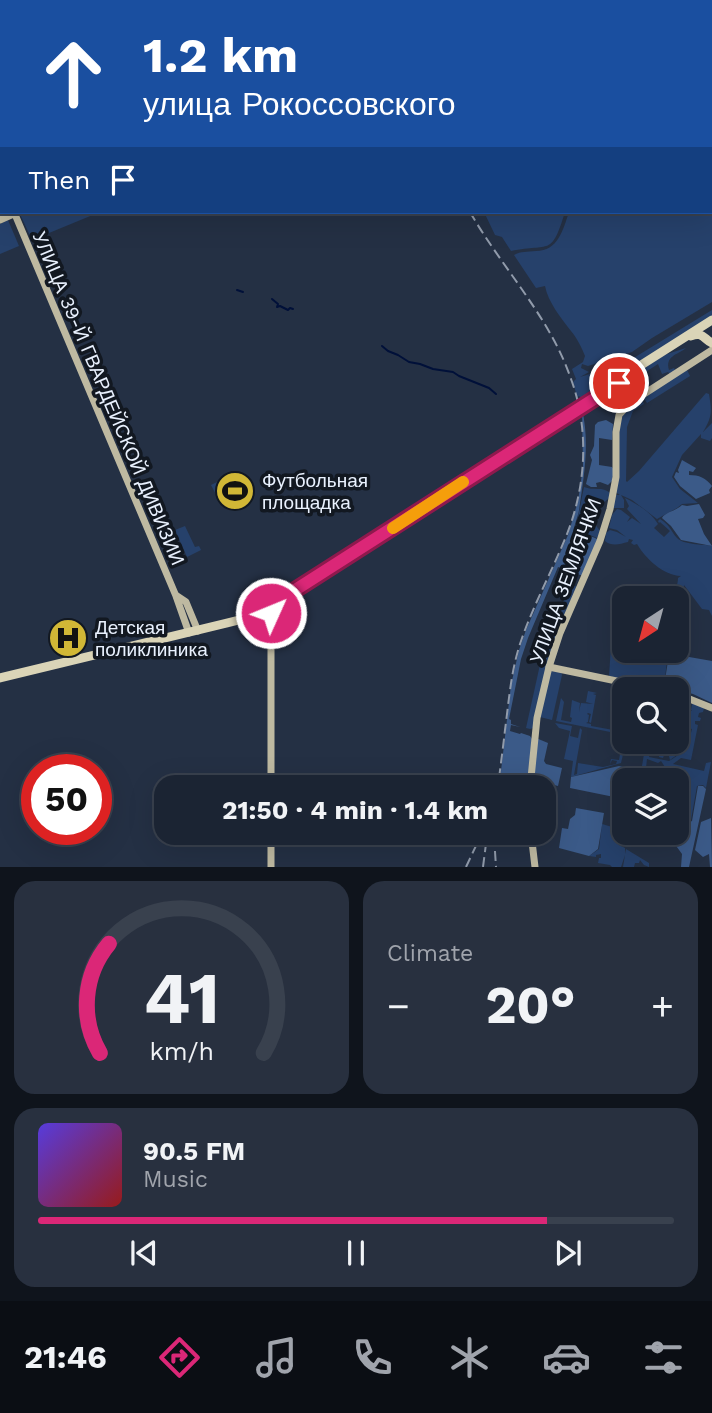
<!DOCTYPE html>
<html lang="en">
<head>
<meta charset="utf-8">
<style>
	body { margin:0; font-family:"Work Sans",sans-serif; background:#28303f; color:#f1f3f6; height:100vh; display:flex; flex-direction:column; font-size:26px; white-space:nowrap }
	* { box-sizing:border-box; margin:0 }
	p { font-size:23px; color:#a0a4ac }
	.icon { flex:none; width:38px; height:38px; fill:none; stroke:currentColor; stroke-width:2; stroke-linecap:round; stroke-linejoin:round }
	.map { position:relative; height:867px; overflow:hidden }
	.sheet { display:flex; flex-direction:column; gap:14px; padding:14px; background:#0f141c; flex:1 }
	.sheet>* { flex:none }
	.banner { position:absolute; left:0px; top:0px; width:712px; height:214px; box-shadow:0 7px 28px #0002,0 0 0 2px #39414e; background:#1a4fa0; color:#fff; overflow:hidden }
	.needle { width:46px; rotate:216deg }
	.buttons { position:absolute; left:612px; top:586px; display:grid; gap:14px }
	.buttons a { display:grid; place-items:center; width:77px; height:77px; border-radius:14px; background:#1b2433; box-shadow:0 7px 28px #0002,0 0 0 2px #39414e; font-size:35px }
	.speed { position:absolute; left:21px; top:754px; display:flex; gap:14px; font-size:35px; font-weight:700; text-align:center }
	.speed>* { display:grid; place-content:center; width:91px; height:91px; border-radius:50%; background:#1b2433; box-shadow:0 7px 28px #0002,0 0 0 2px #39414e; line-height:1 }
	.speed .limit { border:10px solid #d22; background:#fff; color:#111 }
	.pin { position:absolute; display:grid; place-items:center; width:60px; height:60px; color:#fff; margin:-30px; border:4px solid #fff; border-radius:50%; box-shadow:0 2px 7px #0007 }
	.me { position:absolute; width:77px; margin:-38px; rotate:46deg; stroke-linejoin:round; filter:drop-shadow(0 0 5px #0008) }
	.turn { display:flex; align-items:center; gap:24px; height:147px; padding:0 28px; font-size:32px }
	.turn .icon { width:91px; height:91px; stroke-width:2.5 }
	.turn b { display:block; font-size:49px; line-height:60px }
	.then { display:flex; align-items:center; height:66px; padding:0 28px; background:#0003; gap:14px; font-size:26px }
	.big { font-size:52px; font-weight:700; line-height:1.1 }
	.sheet .tile { flex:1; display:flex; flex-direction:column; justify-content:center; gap:10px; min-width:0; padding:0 24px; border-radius:21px; background:#28303f }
	.sheet .dial { align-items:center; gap:0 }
	.dial svg { height:182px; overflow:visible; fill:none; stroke:#39414e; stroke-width:7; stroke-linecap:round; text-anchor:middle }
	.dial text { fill:#f1f3f6; stroke:none }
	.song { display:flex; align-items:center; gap:21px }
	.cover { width:84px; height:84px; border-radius:10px; background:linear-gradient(135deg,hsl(250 70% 55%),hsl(0 70% 35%)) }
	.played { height:7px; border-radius:4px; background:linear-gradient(90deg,#db2777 80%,#39414e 80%) }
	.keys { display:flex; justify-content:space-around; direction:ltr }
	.heat { display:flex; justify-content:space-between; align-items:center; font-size:38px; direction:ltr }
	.sheet .tiles { flex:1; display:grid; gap:14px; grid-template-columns:1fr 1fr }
	.tile:last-child { grid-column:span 2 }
	.trip { position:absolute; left:154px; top:775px; width:402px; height:70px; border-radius:21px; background:#1b2433; box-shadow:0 7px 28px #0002,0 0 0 2px #39414e; font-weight:700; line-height:70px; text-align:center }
	.tab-bar { display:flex; height:112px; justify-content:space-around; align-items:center; background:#0b0e14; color:#a0a4ac }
	.tab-bar .icon { width:49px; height:49px }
	.tab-bar .selected { color:#db2777 }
	.tab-bar b { font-size:32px; color:#f1f3f6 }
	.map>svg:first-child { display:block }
	.green { fill:#26416b }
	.forest { fill:#3b5a88 }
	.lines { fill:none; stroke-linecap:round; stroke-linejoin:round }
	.stream { stroke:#001039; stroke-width:2 }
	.major { stroke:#beb9a1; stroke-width:7 }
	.highway { stroke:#dad4b7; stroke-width:9 }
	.tram { stroke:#919bab; stroke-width:2 }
	.rail { stroke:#919bab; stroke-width:2; stroke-dasharray:10 5; stroke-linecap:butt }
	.route-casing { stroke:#8e194d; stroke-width:18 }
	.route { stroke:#db2777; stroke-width:12 }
	.slow { stroke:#f59e0b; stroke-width:12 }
	.labels { text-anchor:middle; stroke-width:7; stroke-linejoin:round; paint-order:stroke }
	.street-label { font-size:19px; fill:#e9f1fe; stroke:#121821 }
	.poi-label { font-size:19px; fill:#e9f1fe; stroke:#121821; text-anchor:start }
</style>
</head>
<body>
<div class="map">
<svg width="712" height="867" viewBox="0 0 712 867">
	<rect width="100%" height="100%" fill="#243044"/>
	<g class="green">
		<path d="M 711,105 L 712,106 L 712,302 L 652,338 L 632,352 L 588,366 L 582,364 L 581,368 L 589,372 L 580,377 L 590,374 L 595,379 L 599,380 L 591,373 L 622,363 L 626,364 L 632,359 L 712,310 L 712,317 L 583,400 L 579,396 L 577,397 L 573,382 L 576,379 L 572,369 L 583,362 L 585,356 C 582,348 577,338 571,331 C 561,318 548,302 545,286 L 536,288 L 514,255 C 521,251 527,252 536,251 C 558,251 563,230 569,212 L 710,212 Z"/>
		<polygon points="19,212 100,212 32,240"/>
		<path d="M 484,212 L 565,212 C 551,257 551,243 511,251 L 502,237 L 495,235 Z"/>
		<polygon points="8,220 19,246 0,254 0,224"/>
		<path d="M 686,348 C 677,355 665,356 669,370 L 674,368 L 675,370 L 670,374 L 668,372 L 662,374 L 658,364 L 595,405 L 593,402 L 664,355 Z"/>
		<polygon points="687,370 690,376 647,403 643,397"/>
		<path d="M 706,393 L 709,394 C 712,412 712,417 703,432 L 712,423 L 712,438 L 710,441 L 701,438 L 701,434 L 682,455 L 672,477 L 680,489 L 698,503 L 682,504 L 677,508 L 657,519 L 632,500 L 621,495 L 624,500 L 624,508 L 612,508 L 616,495 L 620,495 L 615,492 L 618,437 L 623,413 L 639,398 L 642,400 L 644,404 L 633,411 L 627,427 L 626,481 L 627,482 L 639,471 Z"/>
		<polygon points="229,476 246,482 250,491 220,502 211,485"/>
		<path d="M 584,487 C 593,491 603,486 610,493 L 609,498 L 586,519 L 585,524 L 593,526 L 594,523 L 600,531 L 597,538 L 590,535 L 577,535 L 575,532 Z"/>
		<path d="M 625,498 C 637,504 651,512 658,524 L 654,528 L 664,537 L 670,531 L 660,522 L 659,523 L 658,521 L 660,519 C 670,525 670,530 677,538 C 684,545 702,544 712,546 L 712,616 L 709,610 L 702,609 L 684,585 L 683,595 L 680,601 L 684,608 L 677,606 L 677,598 L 674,598 C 675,591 678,584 678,578 L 681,576 C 663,575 646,559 637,544 L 634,545 L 631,543 L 633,540 L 629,539 L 628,542 C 620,544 612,547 605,541 L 606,533 L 610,530 L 617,532 L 626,537 L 617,530 L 609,528 L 612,515 L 617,509 L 621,510 L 630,517 L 627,522 L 632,518 L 641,524 L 627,509 L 629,506 Z"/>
		<polygon points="185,526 195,547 199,546 201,550 187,557 175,530"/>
		<polygon points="571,585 578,587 533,728 530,729 526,728 543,651 555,619"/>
		<polygon points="611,646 625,649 625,651 655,651 658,659 667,661 664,686 639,682 644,685 637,681 627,679 628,681 622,680 554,666 609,676"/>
		<polygon points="550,671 561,672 562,675 552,720 540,717"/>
		<polygon points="588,691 597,693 593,694 596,695 591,723 589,722 591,714 588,713 587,714 589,715 588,722 586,723 591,724 591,726 625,732 625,735 556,721 561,698 564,702 561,720 571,722 572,718 570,717 572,700 580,703 579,712 581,703 593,704 586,702"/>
		<polygon points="693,702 704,708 703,712 699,713 698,717 701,718 700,721 695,721 695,724 698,725 691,760 681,758 673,764 704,771 706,763 711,762 706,788 703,785 697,786 691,820 689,819 689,822 675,839 677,833 680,815 683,816 684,814 680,813 686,782 664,777 665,767 661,761 658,763 647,759 646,768 649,773 641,772 644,754 651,748 649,757 669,761 683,752 686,732 691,733 692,729 688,728 690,712 692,710 691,710 692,704"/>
		<polygon points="555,723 572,726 570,736 578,738 580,728 582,730 574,775 577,774 578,763 603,767 616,764 617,761 612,760 610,764 611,759 619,760 623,737 625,736 625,742 626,742 621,763 571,777 573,761 564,759 570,731 559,728"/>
		<polygon points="677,731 685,732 682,751 670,760 669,756 664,755 663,758 659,757 660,753 657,753 659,742 677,742"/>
		<polygon points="602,824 619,829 616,841 619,845 625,848 625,854 626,849 649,863 649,867 644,865 640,860 639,863 635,863 634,867 623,867 625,855 621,867 612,867 610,865 598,863 599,858 601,858 601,854 596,855 596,857 589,856 599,849"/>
	</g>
	<g class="forest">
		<path d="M 582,409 C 590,443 584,476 579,510 C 578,517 574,524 574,531 L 579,536 C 585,536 591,535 597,539 L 597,543 L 583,576 L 558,567 L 528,638 L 521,659 L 509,719 L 511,720 L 511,724 L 520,727 L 511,725 L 510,731 L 520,734 L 521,733 L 530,736 L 532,739 L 528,787 L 499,788 L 511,685 L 519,650 L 526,630 L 568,535 L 578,501 L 583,467 Z"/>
		<polygon points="606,420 613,424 612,440 599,438 599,465 612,467 614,470 612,481 608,485 600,482 596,483 597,487 591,487 586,484 592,460 590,455 594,446 595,425 598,422"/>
		<path d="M 682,460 L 696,468 L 693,472 L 689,471 L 689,475 C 699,475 706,478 712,486 L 709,490 L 710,493 L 696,499 L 680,486 L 674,477 L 676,472 L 679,473 L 678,470 Z"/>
		<path d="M 699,504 L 705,515 L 703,518 L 698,519 L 704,534 L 712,546 L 681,540 L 671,526 L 662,518 C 665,512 676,511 682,505 L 687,506 Z"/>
		<polygon points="655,651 712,661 712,703 693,694 664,686 668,661 658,658"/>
		<polygon points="536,738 548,743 544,761 546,764 562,768 558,786 550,784 549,796 544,796 544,788 534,787 535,785 533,787"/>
		<polygon points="619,766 632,769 631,774 626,778 628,780 625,780 625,784 619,788 617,793 619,798 570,788 571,777"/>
		<polygon points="698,786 703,786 706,789 689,867 681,867 682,854 674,843 675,839 690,822 692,821"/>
		<polygon points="576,808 604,813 598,849 589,856 559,848 562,828 568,829 570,819 575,815"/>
		<polygon points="711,818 712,867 710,867 709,854 703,857 695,850 701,822"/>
	</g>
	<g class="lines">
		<g class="stream">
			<polyline points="237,290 243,292"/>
			<polyline points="272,299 278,304 277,307 280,306 288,310 290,308 293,309"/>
			<polyline points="382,346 388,351 398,355 409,362 420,364 433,369 453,372 459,376 489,388 496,394"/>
		</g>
		<g class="major">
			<polyline points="309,2 311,0"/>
			<polyline points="14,212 176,596 189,633"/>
			<polyline points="0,214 5,212"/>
			<polyline points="0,220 18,212"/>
			<polyline points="177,596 186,602 198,631"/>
			<polyline points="269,607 271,628 271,788"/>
			<polyline points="549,667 660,690"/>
			<polyline points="677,694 712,708"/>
			<polyline points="530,788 537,718 549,667 560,633 600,541 610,509 616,477 616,432 619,415 630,403 712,350"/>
			<polyline points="271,833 271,867"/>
			<polyline points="531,833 535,867"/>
		</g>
		<g class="highway">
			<path d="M 691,336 C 702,331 704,339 712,343"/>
			<polyline points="245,619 259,621 271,628"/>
			<polyline points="271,631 289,595"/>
			<polyline points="0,678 227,623 243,619 269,607 549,427 572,409 712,320"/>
		</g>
		<g class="tram">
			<polyline points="303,2 305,0"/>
			<polyline points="0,210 2,209"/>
		</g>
		<g class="rail">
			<polyline points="396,2 397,0"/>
			<polyline points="470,2 470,0"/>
			<polyline points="0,192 2,191"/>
			<path d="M 470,212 C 502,268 550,317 571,379 C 590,431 586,489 565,539 C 551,573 533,606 521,641 C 511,670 509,700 505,730 C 503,749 500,768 498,788"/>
			<polyline points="494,836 496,867"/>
			<polyline points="466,867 482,833"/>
			<polyline points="483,867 487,836"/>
		</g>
	</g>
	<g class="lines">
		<defs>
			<polyline id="route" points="271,613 269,607 292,592 619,383"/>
		</defs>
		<use href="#route" class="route-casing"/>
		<use href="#route" class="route"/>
		<polyline class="slow" points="393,528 463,482"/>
	</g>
	<defs>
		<symbol id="stadium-disc" viewBox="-11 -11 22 22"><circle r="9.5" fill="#d1b736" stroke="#121821"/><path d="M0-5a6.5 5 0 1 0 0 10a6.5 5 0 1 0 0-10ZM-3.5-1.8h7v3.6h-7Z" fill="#111"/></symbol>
		<symbol id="hospital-disc" viewBox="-11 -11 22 22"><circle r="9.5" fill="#d1b736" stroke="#121821"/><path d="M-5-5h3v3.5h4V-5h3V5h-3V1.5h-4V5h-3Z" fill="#111"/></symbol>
	</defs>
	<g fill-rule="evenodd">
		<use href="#stadium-disc" x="213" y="469" width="44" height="44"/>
		<use href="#hospital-disc" x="46" y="616" width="44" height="44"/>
	</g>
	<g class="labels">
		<g class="street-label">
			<text transform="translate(109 398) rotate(67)" y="7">УЛИЦА 39-Й ГВАРДЕЙСКОЙ ДИВИЗИИ</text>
			<text transform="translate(565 581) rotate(-70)" y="7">УЛИЦА ЗЕМЛЯЧКИ</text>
		</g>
		<g class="poi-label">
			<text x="262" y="487">Футбольная<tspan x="262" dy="22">площадка</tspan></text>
			<text x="95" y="634">Детская<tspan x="95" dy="22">поликлиника</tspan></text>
		</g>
	</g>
</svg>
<div class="buttons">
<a><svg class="needle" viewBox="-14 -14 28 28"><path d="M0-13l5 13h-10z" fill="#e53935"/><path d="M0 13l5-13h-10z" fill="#a0a4ac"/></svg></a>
<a><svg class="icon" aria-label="search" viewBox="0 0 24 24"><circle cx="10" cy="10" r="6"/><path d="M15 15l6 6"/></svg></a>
<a><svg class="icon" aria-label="layers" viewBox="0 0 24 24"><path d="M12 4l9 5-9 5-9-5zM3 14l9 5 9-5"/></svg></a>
</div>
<div class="speed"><div class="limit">50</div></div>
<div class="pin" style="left:619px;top:383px;background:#d93025"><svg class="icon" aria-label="arrive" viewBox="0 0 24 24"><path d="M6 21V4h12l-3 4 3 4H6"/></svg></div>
<svg class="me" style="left:271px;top:613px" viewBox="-20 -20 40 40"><circle r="17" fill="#db2777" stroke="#fff" stroke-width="3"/><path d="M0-11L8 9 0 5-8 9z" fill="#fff"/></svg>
<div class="trip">21:50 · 4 min · 1.4 km</div>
<div class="banner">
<div class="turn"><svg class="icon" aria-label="ahead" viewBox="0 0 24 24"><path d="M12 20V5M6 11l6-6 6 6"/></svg><div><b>1.2 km</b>улица Рокоссовского</div></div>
<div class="then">Then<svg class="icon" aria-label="arrive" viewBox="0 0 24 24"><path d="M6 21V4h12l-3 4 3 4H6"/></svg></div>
</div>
</div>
<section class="sheet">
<div class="tiles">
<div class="tile dial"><svg viewBox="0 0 100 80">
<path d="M14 69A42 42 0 1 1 86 69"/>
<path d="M14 69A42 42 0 0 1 18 21" stroke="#db2777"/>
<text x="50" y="56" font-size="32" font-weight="700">41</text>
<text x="50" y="72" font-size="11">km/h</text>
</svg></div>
<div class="tile"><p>Climate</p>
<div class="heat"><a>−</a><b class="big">20°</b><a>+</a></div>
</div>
<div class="tile">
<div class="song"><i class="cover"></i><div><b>90.5 FM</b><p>Music</p></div></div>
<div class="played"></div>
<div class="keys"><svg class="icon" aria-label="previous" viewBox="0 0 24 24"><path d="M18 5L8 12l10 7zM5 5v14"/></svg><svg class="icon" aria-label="pause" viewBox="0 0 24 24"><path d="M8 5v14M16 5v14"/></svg><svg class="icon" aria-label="next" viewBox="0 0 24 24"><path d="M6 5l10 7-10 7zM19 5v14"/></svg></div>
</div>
</div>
</section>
<nav class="tab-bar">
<b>21:46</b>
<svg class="icon selected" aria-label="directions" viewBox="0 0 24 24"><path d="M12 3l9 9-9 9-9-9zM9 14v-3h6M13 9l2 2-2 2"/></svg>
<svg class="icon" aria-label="music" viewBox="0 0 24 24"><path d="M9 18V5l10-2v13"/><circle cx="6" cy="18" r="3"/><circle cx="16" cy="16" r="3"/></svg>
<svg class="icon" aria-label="phone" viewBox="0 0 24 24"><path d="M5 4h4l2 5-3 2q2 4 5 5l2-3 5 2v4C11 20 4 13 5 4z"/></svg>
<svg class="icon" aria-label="climate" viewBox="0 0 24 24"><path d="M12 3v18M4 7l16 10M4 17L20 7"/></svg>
<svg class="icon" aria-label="car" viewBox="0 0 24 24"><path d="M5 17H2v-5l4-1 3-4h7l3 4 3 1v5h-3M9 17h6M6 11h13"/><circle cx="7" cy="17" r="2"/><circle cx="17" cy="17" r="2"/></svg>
<svg class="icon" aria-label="filters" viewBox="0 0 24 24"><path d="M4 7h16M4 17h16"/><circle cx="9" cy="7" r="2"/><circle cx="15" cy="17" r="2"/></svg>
</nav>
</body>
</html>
